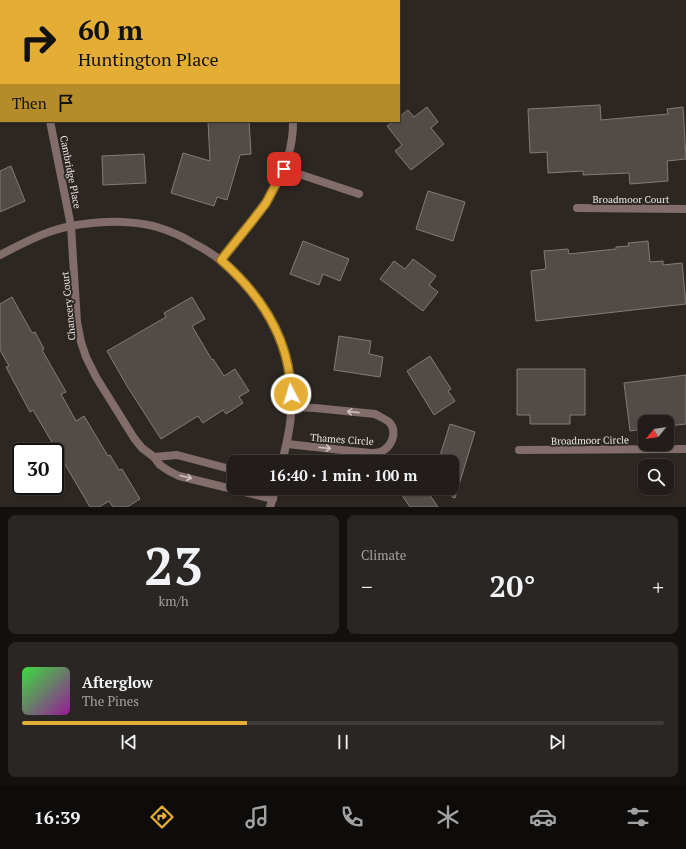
<!DOCTYPE html>
<html lang="en">
<head>
<meta charset="utf-8">
<style>
	body { margin:0; font-family:"PT Serif",serif; background:#2a2623; color:#f1f3f6; height:100vh; display:flex; flex-direction:column; font-size:15px; white-space:nowrap }
	* { box-sizing:border-box; margin:0 }
	p { font-size:13px; color:#a2a2a2 }
	.icon { flex:none; width:22px; height:22px; fill:none; stroke:currentColor; stroke-width:2; stroke-linecap:round; stroke-linejoin:round }
	.map { position:relative; height:507px; overflow:hidden }
	.panel { display:flex; flex-direction:column; gap:8px; padding:8px; background:#13100e; flex:1 }
	.panel>* { flex:none }
	.hud { position:absolute; left:0px; top:0px; width:400px; height:122px; box-shadow:0 1px 3px #0004,0 0 0 1px #3f3b39; background:#e4ae35; color:#111; overflow:hidden }
	.needle { width:26px; rotate:240deg }
	.fabs { position:absolute; left:638px; top:415px; display:grid; gap:8px }
	.fabs a { display:grid; place-items:center; width:36px; height:36px; border-radius:8px; background:#221d1a; box-shadow:0 1px 3px #0004,0 0 0 1px #3f3b39; font-size:20px }
	.speed { position:absolute; left:12px; top:443px; display:flex; gap:8px; font-size:20px; font-weight:700; text-align:center }
	.speed>* { display:grid; place-content:center; width:52px; height:52px; border-radius:50%; background:#221d1a; box-shadow:0 1px 3px #0004,0 0 0 1px #3f3b39; line-height:1 }
	.speed .limit { border:2px solid #111; border-radius:6px; background:#fff; color:#111 }
	.pin { position:absolute; display:grid; place-items:center; width:34px; height:34px; color:#fff; margin:-17px; border-radius:8px; box-shadow:0 2px 6px #0006 }
	.me { position:absolute; width:44px; margin:-22px; rotate:355deg; stroke-linejoin:round; filter:drop-shadow(0 0 3px #0008) }
	.turn { display:flex; align-items:center; gap:14px; height:84px; padding:0 12px; font-size:18px }
	.turn .icon { width:52px; height:52px; stroke-width:2.5 }
	.turn b { display:block; font-size:28px; line-height:34px }
	.then { display:flex; align-items:center; height:38px; padding:0 12px; background:#0003; gap:8px; font-size:15px }
	.big { font-size:30px; font-weight:700; line-height:1.1 }
	.panel .tile { flex:1; display:flex; flex-direction:column; justify-content:center; gap:6px; min-width:0; padding:0 14px; border-radius:8px; background:#2a2623 }
	.panel .dial { align-items:center; gap:0 }
	.dial b { font-size:52px; line-height:1 }
	.song { display:flex; align-items:center; gap:12px }
	.cover { width:48px; height:48px; border-radius:6px; background:linear-gradient(135deg,hsl(120 70% 55%),hsl(300 70% 35%)) }
	.played { height:4px; border-radius:2px; background:linear-gradient(90deg,#e4ae35 35%,#3f3b39 35%) }
	.keys { display:flex; justify-content:space-around; direction:ltr }
	.heat { display:flex; justify-content:space-between; align-items:center; font-size:22px; direction:ltr }
	.panel .tiles { flex:1; display:grid; gap:8px; grid-template-columns:1fr 1fr }
	.tile:last-child { grid-column:span 2 }
	.trip { position:absolute; left:227px; top:455px; width:232px; height:40px; border-radius:8px; background:#221d1a; box-shadow:0 1px 3px #0004,0 0 0 1px #3f3b39; font-weight:700; line-height:40px; text-align:center }
	.menu { display:flex; height:64px; justify-content:space-around; align-items:center; background:#0e0c0a; color:#a2a2a2 }
	.menu .icon { width:28px; height:28px }
	.menu .selected { color:#e4ae35 }
	.menu b { font-size:18px; color:#f1f3f6 }
	.map>svg:first-child { display:block }
	.building { fill:#534b48; stroke:#837b77 }
	.lines { fill:none; stroke-linecap:round; stroke-linejoin:round }
	.minor { stroke:#826d6b; stroke-width:8 }
	.oneway { stroke:#ccc2c0 }
	.route-casing { stroke:#947122; stroke-width:10 }
	.route { stroke:#e4ae35; stroke-width:7 }
	.labels { text-anchor:middle; stroke-width:4; stroke-linejoin:round; paint-order:stroke }
	.street-label { font-size:10px; fill:#ebe7e4; stroke:#2d2723 }
</style>
</head>
<body>
<div class="map">
<svg width="686" height="507" viewBox="0 0 686 507">
	<rect width="100%" height="100%" fill="#2d2723"/>
	<g class="building">
		<polygon points="600,105 601,120 668,114 667,109 683,107 686,159 667,161 668,181 630,184 629,173 583,175 583,171 548,173 547,152 530,153 528,109"/>
		<polygon points="427,107 438,122 431,128 444,144 411,170 395,151 402,145 387,126 394,121 399,121 399,117 408,110 414,117"/>
		<polygon points="208,121 249,121 251,154 240,155 227,200 217,197 214,206 171,193 183,153 210,161"/>
		<polygon points="144,154 146,183 103,185 102,156"/>
		<polygon points="11,166 25,201 0,212 0,171"/>
		<polygon points="428,191 465,202 453,241 416,229"/>
		<polygon points="303,241 349,259 340,281 323,274 319,285 290,274"/>
		<polygon points="648,241 650,262 663,261 663,265 682,263 686,304 536,321 531,271 546,269 544,251 568,249 569,254 616,249 616,247 629,246 628,243"/>
		<polygon points="413,259 436,276 429,285 438,292 423,311 380,279 394,261 405,269"/>
		<polygon points="12,297 32,333 35,332 44,349 42,350 66,392 61,394 76,421 84,416 108,456 110,455 119,470 122,469 140,499 127,507 113,507 109,501 99,507 90,507 33,410 30,412 6,367 9,366 0,350 0,304"/>
		<polygon points="192,297 205,319 192,326 212,360 213,359 224,376 235,369 249,391 239,397 243,403 226,414 223,410 203,423 198,416 161,439 127,386 107,351 166,317 164,313"/>
		<polygon points="339,336 371,341 369,354 383,357 380,377 334,370"/>
		<polygon points="430,356 451,389 448,391 455,401 434,415 407,371"/>
		<polygon points="517,369 585,369 585,415 570,415 570,424 530,424 530,415 517,415"/>
		<polygon points="686,375 686,424 667,426 667,422 645,422 645,429 630,431 624,383"/>
		<polygon points="450,424 475,432 455,498 452,497 452,462 438,462"/>
		<polygon points="397,488 425,488 438,507 410,507"/>
	</g>
	<g class="lines">
		<g class="minor">
			<polyline points="249,0 250,1"/>
			<polyline points="0,25 1,27"/>
			<polyline points="50,121 71,226 77,322 81,342 86,357 96,377 134,438 142,448 154,457 160,465 169,471 179,476 273,499"/>
			<polyline points="284,169 359,194"/>
			<polyline points="577,208 686,209"/>
			<path d="M 0,255 C 17,246 34,237 52,231 C 69,225 88,223 106,222 C 121,221 143,223 157,227 C 170,231 182,236 193,243 C 203,248 213,254 221,261 C 258,290 285,334 291,381 C 294,409 289,435 282,462"/>
			<path d="M 221,260 C 254,219 294,177 293,121"/>
			<path d="M 287,444 L 370,453 C 373,453 377,453 380,452 C 391,448 398,433 390,423 C 386,419 380,417 375,414 L 315,408 L 291,407"/>
			<polyline points="519,450 686,449"/>
			<polyline points="154,457 177,455 234,470"/>
			<polyline points="270,507 276,488"/>
		</g>
	</g>
	<defs><path id="oneway-shaft" d="M-6 0H5M1.5-3L5.5 0L1.5 3" fill="none" stroke-width="1.6" stroke-linecap="round" stroke-linejoin="round"/></defs>
	<g class="oneway">
		<use href="#oneway-shaft" transform="translate(353 412) rotate(-174)"/>
		<use href="#oneway-shaft" transform="translate(325 448) rotate(6)"/>
		<use href="#oneway-shaft" transform="translate(186 477) rotate(14)"/>
	</g>
	<g class="lines">
		<defs>
			<path id="route" d="M 284,169 L 266,203 L 253,220 L 221,260 C 261,295 290,339 291,394"/>
		</defs>
		<use href="#route" class="route-casing"/>
		<use href="#route" class="route"/>
	</g>
	<g class="labels">
		<g class="street-label">
			<text transform="translate(71 172) rotate(79)" y="4">Cambridge Place</text>
			<text x="631" y="203">Broadmoor Court</text>
			<text transform="translate(68 306) rotate(-96)" y="4">Chancery Court</text>
			<text transform="translate(342 439) rotate(4)" y="4">Thames Circle</text>
			<text transform="translate(590 440) rotate(-1)" y="4">Broadmoor Circle</text>
		</g>
	</g>
</svg>
<div class="fabs">
<a><svg class="needle" viewBox="-14 -14 28 28"><path d="M0-13l5 13h-10z" fill="#e53935"/><path d="M0 13l5-13h-10z" fill="#a2a2a2"/></svg></a>
<a><svg class="icon" aria-label="search" viewBox="0 0 24 24"><circle cx="10" cy="10" r="6"/><path d="M15 15l6 6"/></svg></a>
</div>
<div class="speed"><div class="limit">30</div></div>
<div class="pin" style="left:284px;top:169px;background:#d93025"><svg class="icon" aria-label="arrive" viewBox="0 0 24 24"><path d="M6 21V4h12l-3 4 3 4H6"/></svg></div>
<svg class="me" style="left:291px;top:394px" viewBox="-20 -20 40 40"><circle r="17" fill="#e4ae35" stroke="#fff" stroke-width="3"/><path d="M0-11L8 9 0 5-8 9z" fill="#fff"/></svg>
<div class="trip">16:40 · 1 min · 100 m</div>
<div class="hud">
<div class="turn"><svg class="icon" aria-label="right" viewBox="0 0 24 24"><path d="M7 20v-9h11M14 6l5 5-5 5"/></svg><div><b>60 m</b>Huntington Place</div></div>
<div class="then">Then<svg class="icon" aria-label="arrive" viewBox="0 0 24 24"><path d="M6 21V4h12l-3 4 3 4H6"/></svg></div>
</div>
</div>
<section class="panel">
<div class="tiles">
<div class="tile dial"><b>23</b><p>km/h</p></div>
<div class="tile"><p>Climate</p>
<div class="heat"><a>−</a><b class="big">20°</b><a>+</a></div>
</div>
<div class="tile">
<div class="song"><i class="cover"></i><div><b>Afterglow</b><p>The Pines</p></div></div>
<div class="played"></div>
<div class="keys"><svg class="icon" aria-label="previous" viewBox="0 0 24 24"><path d="M18 5L8 12l10 7zM5 5v14"/></svg><svg class="icon" aria-label="pause" viewBox="0 0 24 24"><path d="M8 5v14M16 5v14"/></svg><svg class="icon" aria-label="next" viewBox="0 0 24 24"><path d="M6 5l10 7-10 7zM19 5v14"/></svg></div>
</div>
</div>
</section>
<nav class="menu">
<b>16:39</b>
<svg class="icon selected" aria-label="directions" viewBox="0 0 24 24"><path d="M12 3l9 9-9 9-9-9zM9 14v-3h6M13 9l2 2-2 2"/></svg>
<svg class="icon" aria-label="music" viewBox="0 0 24 24"><path d="M9 18V5l10-2v13"/><circle cx="6" cy="18" r="3"/><circle cx="16" cy="16" r="3"/></svg>
<svg class="icon" aria-label="phone" viewBox="0 0 24 24"><path d="M5 4h4l2 5-3 2q2 4 5 5l2-3 5 2v4C11 20 4 13 5 4z"/></svg>
<svg class="icon" aria-label="climate" viewBox="0 0 24 24"><path d="M12 3v18M4 7l16 10M4 17L20 7"/></svg>
<svg class="icon" aria-label="car" viewBox="0 0 24 24"><path d="M5 17H2v-5l4-1 3-4h7l3 4 3 1v5h-3M9 17h6M6 11h13"/><circle cx="7" cy="17" r="2"/><circle cx="17" cy="17" r="2"/></svg>
<svg class="icon" aria-label="filters" viewBox="0 0 24 24"><path d="M4 7h16M4 17h16"/><circle cx="9" cy="7" r="2"/><circle cx="15" cy="17" r="2"/></svg>
</nav>
</body>
</html>
